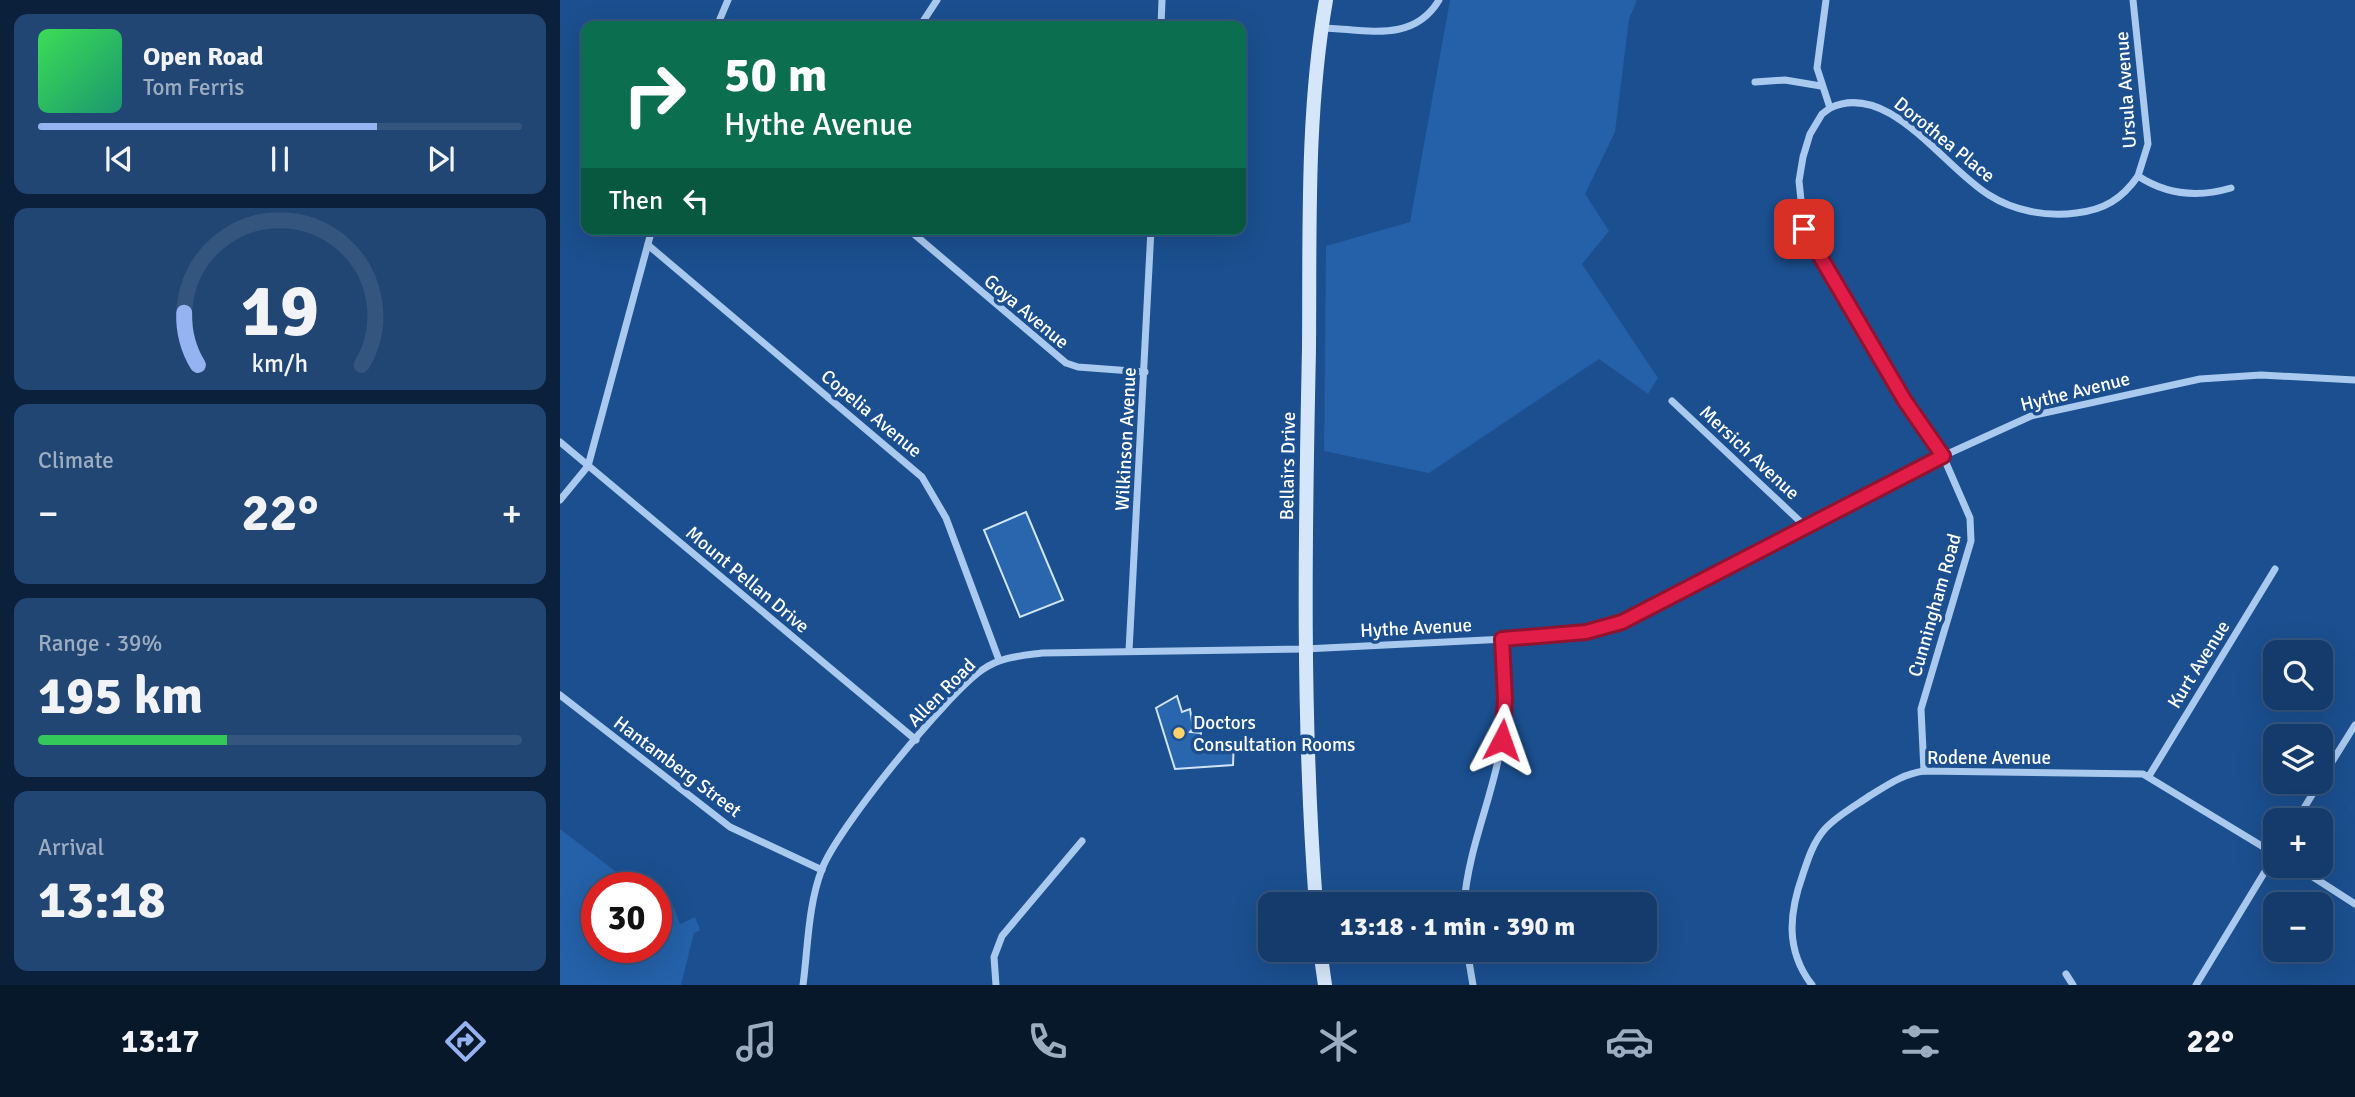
<!DOCTYPE html>
<html lang="en">
<head>
<meta charset="utf-8">
<style>
	body { margin:0; font-family:Signika,sans-serif; background:#214673; color:#f1f3f6; height:100vh; display:flex; flex-direction:column; font-size:26px; white-space:nowrap }
	* { box-sizing:border-box; margin:0 }
	p { font-size:23px; color:#9dadc1 }
	.icon { flex:none; width:38px; height:38px; fill:none; stroke:currentColor; stroke-width:2; stroke-linecap:round; stroke-linejoin:round }
	.map { position:relative; flex:1; overflow:hidden }
	.drawer { display:flex; flex-direction:column; gap:14px; padding:14px; background:#0b203b; width:560px }
	.drawer>* { flex:none }
	.hud { position:absolute; left:21px; top:21px; width:665px; height:214px; border-radius:14px; box-shadow:0 7px 28px #0002,0 0 0 2px #33557e; background:#0b6e4f; color:#fff; overflow:hidden }
	.controls { position:absolute; left:1703px; top:640px; display:grid; gap:14px }
	.controls a { display:grid; place-items:center; width:70px; height:70px; border-radius:14px; background:#143b6b; box-shadow:0 7px 28px #0002,0 0 0 2px #33557e; font-size:35px }
	.speed { position:absolute; left:21px; top:872px; display:flex; gap:14px; font-size:35px; font-weight:700; text-align:center }
	.speed>* { display:grid; place-content:center; width:91px; height:91px; border-radius:50%; background:#143b6b; box-shadow:0 7px 28px #0002,0 0 0 2px #33557e; line-height:1 }
	.speed .limit { border:10px solid #d22; background:#fff; color:#111 }
	.pin { position:absolute; display:grid; place-items:center; width:60px; height:60px; color:#fff; margin:-30px; border-radius:14px; box-shadow:0 4px 10px #0006 }
	.me { position:absolute; width:77px; margin:-38px; rotate:4deg; stroke-linejoin:round; filter:drop-shadow(0 0 5px #0008) }
	.turn { display:flex; align-items:center; gap:24px; height:147px; padding:0 28px; font-size:32px }
	.turn .icon { width:91px; height:91px; stroke-width:2.5 }
	.turn b { display:block; font-size:49px; line-height:60px }
	.then { display:flex; align-items:center; height:66px; padding:0 28px; background:#0003; gap:14px; font-size:26px }
	.big { font-size:52px; font-weight:700; line-height:1.1 }
	.drawer .widget { flex:1; display:flex; flex-direction:column; justify-content:center; gap:10px; min-width:0; padding:0 24px; border-radius:14px; background:#214673 }
	.drawer .dial { align-items:center; gap:0 }
	.dial svg { height:182px; overflow:visible; fill:none; stroke:#33557e; stroke-width:7; stroke-linecap:round; text-anchor:middle }
	.dial text { fill:#f1f3f6; stroke:none }
	.song { display:flex; align-items:center; gap:21px }
	.cover { width:84px; height:84px; border-radius:10px; background:linear-gradient(135deg,hsl(130 70% 55%),hsl(160 70% 35%)) }
	.played { height:7px; border-radius:4px; background:linear-gradient(90deg,#95b2f1 70%,#33557e 70%) }
	.keys { display:flex; justify-content:space-around; direction:ltr }
	.heat { display:flex; justify-content:space-between; align-items:center; font-size:38px; direction:ltr }
	.charge { height:10px; border-radius:5px; background:linear-gradient(90deg,#34c759 39%,#33557e 0) }
	.trip { position:absolute; left:698px; top:892px; width:399px; height:70px; border-radius:14px; background:#143b6b; box-shadow:0 7px 28px #0002,0 0 0 2px #33557e; font-weight:700; line-height:70px; text-align:center }
	.tab-bar { display:flex; height:112px; justify-content:space-around; align-items:center; background:#08182b; color:#9dadc1 }
	.tab-bar .icon { width:49px; height:49px }
	.tab-bar .selected { color:#95b2f1 }
	.tab-bar b { font-size:32px; color:#f1f3f6 }
	main { display:flex; flex:1; min-height:0 }
	.map>svg:first-child { display:block }
	.green { fill:#2461a8 }
	.building { fill:#2a66ad; stroke:#cfe3fa; stroke-width:2 }
	.lines { fill:none; stroke-linecap:round; stroke-linejoin:round }
	.street { stroke:#a9c9ee; stroke-width:7 }
	.secondary { stroke:#d6e6fa; stroke-width:14 }
	.route-casing { stroke:#92132f; stroke-width:18 }
	.route { stroke:#e11d48; stroke-width:12 }
	.poi-dot { fill:#ffd166; stroke:#1b4f8f; stroke-width:2.5 }
	.labels { text-anchor:middle; stroke-width:7; stroke-linejoin:round; paint-order:stroke }
	.street-label { font-size:19px; fill:#fff; stroke:#1b4f8f }
	.poi-label { font-size:19px; fill:#fff; stroke:#1b4f8f; text-anchor:start }
</style>
</head>
<body>
<main>
<section class="drawer">
<div class="widget">
<div class="song"><i class="cover"></i><div><b>Open Road</b><p>Tom Ferris</p></div></div>
<div class="played"></div>
<div class="keys"><svg class="icon" aria-label="previous" viewBox="0 0 24 24"><path d="M18 5L8 12l10 7zM5 5v14"/></svg><svg class="icon" aria-label="pause" viewBox="0 0 24 24"><path d="M8 5v14M16 5v14"/></svg><svg class="icon" aria-label="next" viewBox="0 0 24 24"><path d="M6 5l10 7-10 7zM19 5v14"/></svg></div>
</div>
<div class="widget dial"><svg viewBox="0 0 100 80">
<path d="M14 69A42 42 0 1 1 86 69"/>
<path d="M14 69A42 42 0 0 1 8 46" stroke="#95b2f1"/>
<text x="50" y="56" font-size="32" font-weight="700">19</text>
<text x="50" y="72" font-size="11">km/h</text>
</svg></div>
<div class="widget"><p>Climate</p>
<div class="heat"><a>−</a><b class="big">22°</b><a>+</a></div>
</div>
<div class="widget"><p>Range · 39%</p><b class="big">195 km</b><div class="charge"></div></div>
<div class="widget"><p>Arrival</p><b class="big">13:18</b></div>
</section>
<div class="map">
<svg width="1795" height="985" viewBox="0 0 1795 985">
	<rect width="100%" height="100%" fill="#1b4f8f"/>
	<g class="green">
		<polygon points="890,0 1077,0 1069,19 1055,132 1025,194 1049,231 1022,264 1098,378 1088,394 1039,359 869,473 764,451 766,246 850,222"/>
		<polygon points="0,829 76,887 37,887 37,947 96,947 96,902 110,899 120,924 135,917 140,930 134,933 121,985 0,985"/>
	</g>
	<g class="building">
		<polygon points="466,512 503,600 460,617 424,530"/>
		<polygon points="617,696 622,712 630,709 633,728 630,732 641,733 640,743 674,740 673,765 615,769 596,708"/>
	</g>
	<g class="lines">
		<g class="street">
			<polyline points="1266,0 1257,68 1270,108 1262,114 1250,134 1243,157 1239,181 1244,229 1344,401 1383,456 1410,518 1411,541 1361,709 1364,771"/>
			<polyline points="1573,0 1588,144 1578,176"/>
			<polyline points="157,26 168,0"/>
			<polyline points="360,26 377,0"/>
			<polyline points="601,26 602,0"/>
			<path d="M 762,28 C 805,29 853,44 879,0"/>
			<polyline points="1195,82 1225,80 1261,86"/>
			<path d="M 1270,108 C 1329,80 1383,167 1429,195 C 1454,211 1487,217 1516,213 C 1544,210 1562,199 1578,176 C 1607,195 1637,198 1671,188"/>
			<polyline points="348,229 506,363 518,367 585,372"/>
			<polyline points="88,245 362,477 386,518 439,660"/>
			<polyline points="1112,401 1246,527"/>
			<polyline points="0,442 356,740"/>
			<polyline points="0,500 28,466 92,229"/>
			<polyline points="569,651 591,229"/>
			<polyline points="0,695 170,827 262,870"/>
			<polyline points="1589,776 1715,569"/>
			<polyline points="1760,781 1795,725"/>
			<polyline points="1736,821 1760,782"/>
			<polyline points="1736,866 1795,904"/>
			<path d="M 904,905 C 908,848 933,797 942,741 C 948,707 943,673 942,639"/>
			<polyline points="907,950 913,985"/>
			<polyline points="1506,974 1513,985"/>
			<path d="M 243,985 C 248,947 248,905 262,869 C 277,829 386,695 422,670 C 440,657 460,656 482,653 L 745,649 L 968,638 L 1025,632 L 1073,617 L 1383,456 L 1471,416 L 1640,379 L 1701,375 L 1795,380"/>
			<polyline points="436,985 434,957 442,936 522,841"/>
			<path d="M 1252,985 C 1225,950 1229,913 1243,874 C 1248,859 1253,843 1264,830 C 1276,816 1295,806 1311,795 C 1329,784 1343,774 1364,771 L 1583,774 L 1715,854"/>
			<polyline points="1636,985 1715,855"/>
		</g>
		<g class="secondary">
			<path d="M 756,905 C 742,719 745,535 749,349 C 750,234 746,114 766,0"/>
			<polyline points="760,950 765,985"/>
		</g>
	</g>
	<g class="lines">
		<defs>
			<polyline id="route" points="942,740 945,699 942,639 1026,632 1062,622 1383,456 1345,401 1244,229"/>
		</defs>
		<use href="#route" class="route-casing"/>
		<use href="#route" class="route"/>
	</g>
	<circle class="poi-dot" cx="619" cy="733" r="7"/>
	<g class="labels">
		<g class="street-label">
			<text transform="translate(1565 90) rotate(-94)" y="7">Ursula Avenue</text>
			<text transform="translate(1385 139) rotate(39)" y="7">Dorothea Place</text>
			<text transform="translate(467 311) rotate(40)" y="7">Goya Avenue</text>
			<text transform="translate(1515 391) rotate(-14)" y="7">Hythe Avenue</text>
			<text transform="translate(312 413) rotate(40)" y="7">Copelia Avenue</text>
			<text transform="translate(565 439) rotate(-87)" y="7">Wilkinson Avenue</text>
			<text transform="translate(1190 452) rotate(43)" y="7">Mersich Avenue</text>
			<text transform="translate(727 466) rotate(-89)" y="7">Bellairs Drive</text>
			<text transform="translate(188 579) rotate(40)" y="7">Mount Pellan Drive</text>
			<text transform="translate(1374 605) rotate(-74)" y="7">Cunningham Road</text>
			<text transform="translate(856 627) rotate(-3)" y="7">Hythe Avenue</text>
			<text transform="translate(1638 664) rotate(-58)" y="7">Kurt Avenue</text>
			<text transform="translate(381 692) rotate(-45)" y="7">Allen Road</text>
			<text x="1429" y="764">Rodene Avenue</text>
			<text transform="translate(118 766) rotate(37)" y="7">Hantamberg Street</text>
		</g>
		<g class="poi-label">
			<text x="633" y="729">Doctors<tspan x="633" dy="22">Consultation Rooms</tspan></text>
		</g>
	</g>
</svg>
<div class="controls">
<a><svg class="icon" aria-label="search" viewBox="0 0 24 24"><circle cx="10" cy="10" r="6"/><path d="M15 15l6 6"/></svg></a>
<a><svg class="icon" aria-label="layers" viewBox="0 0 24 24"><path d="M12 4l9 5-9 5-9-5zM3 14l9 5 9-5"/></svg></a>
<a>+</a>
<a>−</a>
</div>
<div class="speed"><div class="limit">30</div></div>
<div class="pin" style="left:1244px;top:229px;background:#d93025"><svg class="icon" aria-label="arrive" viewBox="0 0 24 24"><path d="M6 21V4h12l-3 4 3 4H6"/></svg></div>
<svg class="me" style="left:942px;top:740px" viewBox="-20 -20 40 40"><path d="M0-17L14 15 0 8-14 15z" fill="#e11d48" stroke="#fff" stroke-width="4"/></svg>
<div class="trip">13:18 · 1 min · 390 m</div>
<div class="hud">
<div class="turn"><svg class="icon" aria-label="right" viewBox="0 0 24 24"><path d="M7 20v-9h11M14 6l5 5-5 5"/></svg><div><b>50 m</b>Hythe Avenue</div></div>
<div class="then">Then<svg class="icon" aria-label="left" viewBox="0 0 24 24"><path d="M17 20v-9H6M10 6l-5 5 5 5"/></svg></div>
</div>
</div>
</main>
<nav class="tab-bar">
<b>13:17</b>
<svg class="icon selected" aria-label="directions" viewBox="0 0 24 24"><path d="M12 3l9 9-9 9-9-9zM9 14v-3h6M13 9l2 2-2 2"/></svg>
<svg class="icon" aria-label="music" viewBox="0 0 24 24"><path d="M9 18V5l10-2v13"/><circle cx="6" cy="18" r="3"/><circle cx="16" cy="16" r="3"/></svg>
<svg class="icon" aria-label="phone" viewBox="0 0 24 24"><path d="M5 4h4l2 5-3 2q2 4 5 5l2-3 5 2v4C11 20 4 13 5 4z"/></svg>
<svg class="icon" aria-label="climate" viewBox="0 0 24 24"><path d="M12 3v18M4 7l16 10M4 17L20 7"/></svg>
<svg class="icon" aria-label="car" viewBox="0 0 24 24"><path d="M5 17H2v-5l4-1 3-4h7l3 4 3 1v5h-3M9 17h6M6 11h13"/><circle cx="7" cy="17" r="2"/><circle cx="17" cy="17" r="2"/></svg>
<svg class="icon" aria-label="filters" viewBox="0 0 24 24"><path d="M4 7h16M4 17h16"/><circle cx="9" cy="7" r="2"/><circle cx="15" cy="17" r="2"/></svg>
<b>22°</b>
</nav>
</body>
</html>
